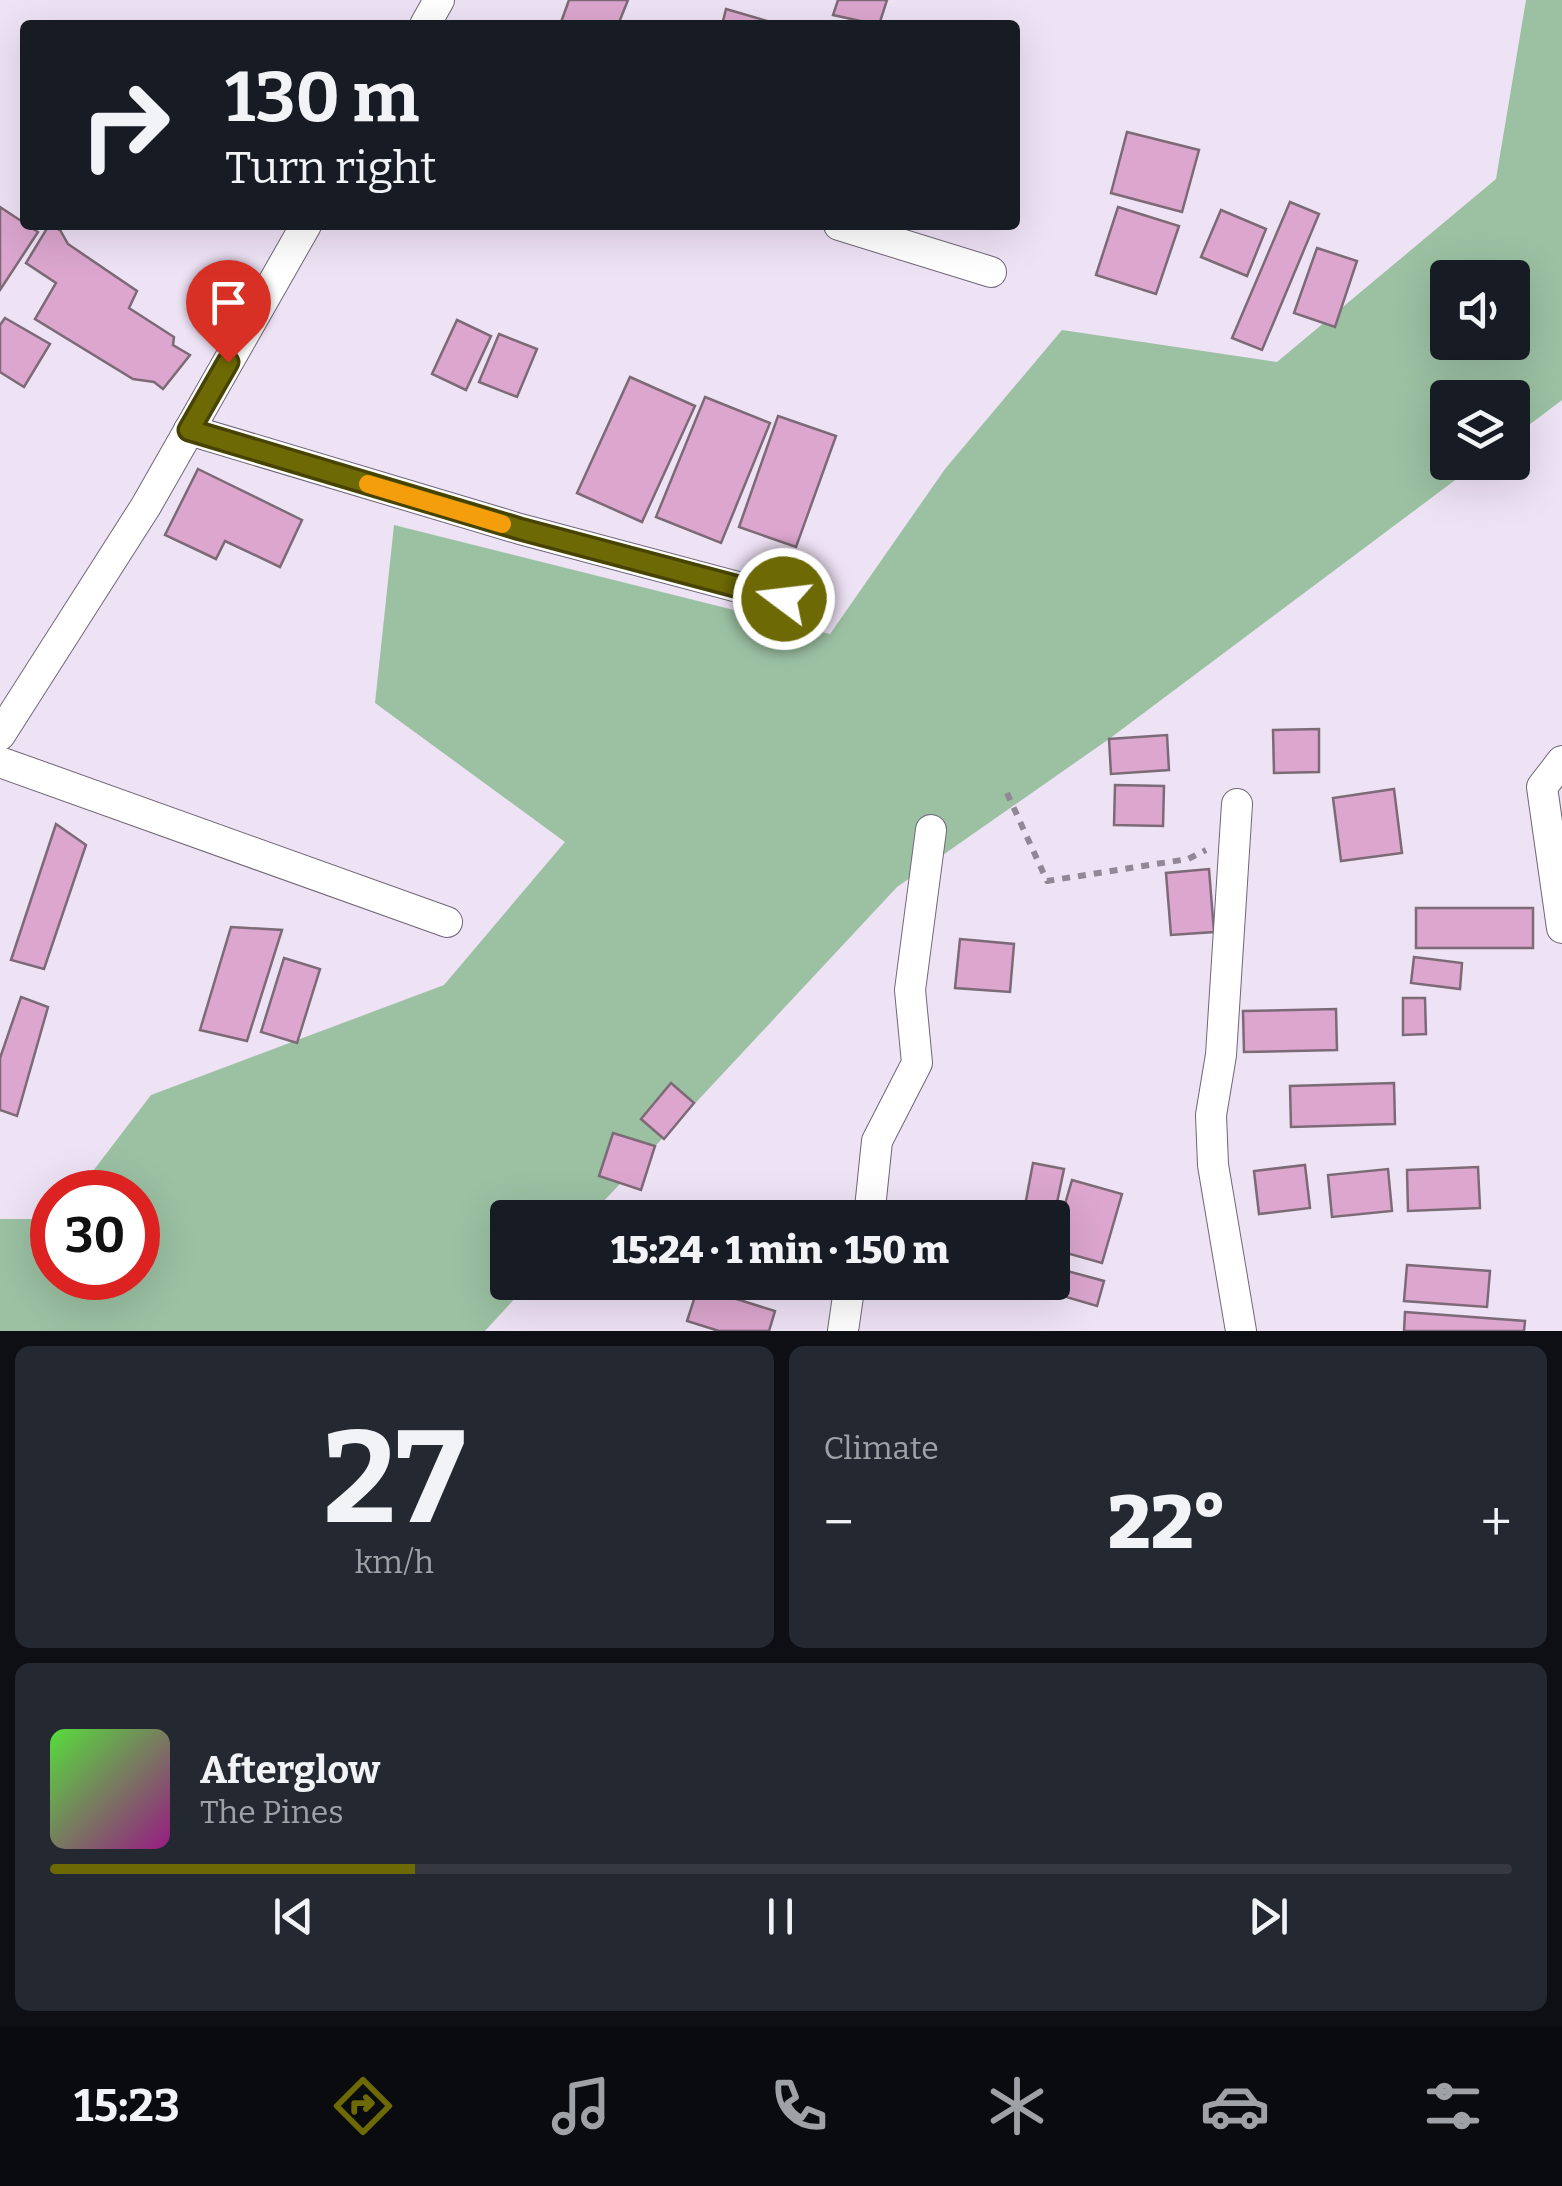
<!DOCTYPE html>
<html lang="en">
<head>
<meta charset="utf-8">
<style>
	body { margin:0; font-family:Bitter,serif; background:#242831; color:#f1f3f6; height:100vh; display:flex; flex-direction:column; font-size:38px; white-space:nowrap }
	* { box-sizing:border-box; margin:0 }
	p { font-size:32px; color:#9ea1a6 }
	.icon { flex:none; width:55px; height:55px; fill:none; stroke:currentColor; stroke-width:2; stroke-linecap:round; stroke-linejoin:round }
	.map { position:relative; height:1331px; overflow:hidden }
	.panel { display:flex; flex-direction:column; gap:15px; padding:15px; background:#0d0f14; flex:1 }
	.panel>* { flex:none }
	.top-card { position:absolute; left:20px; top:20px; width:1000px; height:210px; border-radius:10px; box-shadow:0 10px 40px #0002; background:#171b24; color:#f1f3f6; overflow:hidden }
	.fabs { position:absolute; left:1430px; top:260px; display:grid; gap:20px }
	.fabs a { display:grid; place-items:center; width:100px; height:100px; border-radius:10px; background:#171b24; box-shadow:0 10px 40px #0002; font-size:50px }
	.speed { position:absolute; left:30px; top:1170px; display:flex; gap:20px; font-size:50px; font-weight:700; text-align:center }
	.speed>* { display:grid; place-content:center; width:130px; height:130px; border-radius:50%; background:#171b24; box-shadow:0 10px 40px #0002; line-height:1 }
	.speed .limit { border:15px solid #d22; background:#fff; color:#111 }
	.pin { position:absolute; display:grid; place-items:center; width:85px; height:85px; color:#fff; margin:-102px -42px; border-radius:50% 50% 50% 0; rotate:-45deg; box-shadow:0 0 10px #0007 }
	.pin .icon { rotate:45deg }
	.me { position:absolute; width:110px; margin:-55px; rotate:285deg; stroke-linejoin:round; filter:drop-shadow(0 0 8px #0008) }
	.turn { display:flex; align-items:center; gap:35px; height:210px; padding:0 40px; font-size:45px }
	.turn .icon { width:130px; height:130px; stroke-width:2.5 }
	.turn b { display:block; font-size:70px; line-height:85px }
	.big { font-size:75px; font-weight:800; line-height:1.1 }
	.panel .tile { flex:1; display:flex; flex-direction:column; justify-content:center; gap:15px; min-width:0; padding:0 35px; border-radius:15px; background:#242831 }
	.panel .dial { align-items:center; gap:0 }
	.dial b { font-size:130px; line-height:1 }
	.song { display:flex; align-items:center; gap:30px }
	.cover { width:120px; height:120px; border-radius:15px; background:linear-gradient(135deg,hsl(110 70% 55%),hsl(310 70% 35%)) }
	.played { height:10px; border-radius:5px; background:linear-gradient(90deg,#6d6904 25%,#363941 25%) }
	.keys { display:flex; justify-content:space-around; direction:ltr }
	.heat { display:flex; justify-content:space-between; align-items:center; font-size:55px; direction:ltr }
	.panel .tiles { flex:1; display:grid; gap:15px; grid-template-columns:1fr 1fr }
	.tile:last-child { grid-column:span 2 }
	.trip { position:absolute; left:490px; top:1200px; width:580px; height:100px; border-radius:10px; background:#171b24; box-shadow:0 10px 40px #0002; font-weight:800; line-height:100px; text-align:center }
	.tabs { display:flex; height:160px; justify-content:space-around; align-items:center; background:#090b0e; color:#9ea1a6 }
	.tabs .icon { width:70px; height:70px }
	.tabs .on { color:#6d6904 }
	.tabs b { font-size:45px; color:#f1f3f6 }
	.map>svg:first-child { display:block }
	.green { fill:#9bc0a2; fill-rule:evenodd }
	.building { fill:#dca6ce; stroke:#7c6a77; stroke-width:2.5 }
	.lines { fill:none; stroke-linecap:round; stroke-linejoin:round }
	.minor-casing { stroke:#716677; stroke-width:32 }
	.path { stroke:#918896; stroke-width:6; stroke-dasharray:8 8; stroke-linecap:butt }
	.minor { stroke:#fff; stroke-width:30 }
	.route-casing { stroke:#474403; stroke-width:25 }
	.route { stroke:#6d6904; stroke-width:18 }
	.slow { stroke:#f59e0b; stroke-width:18 }
</style>
</head>
<body>
<div class="map">
<svg width="1562" height="1331" viewBox="0 0 1562 1331">
	<rect width="100%" height="100%" fill="#eee2f5"/>
	<path class="green" d="M 1526,0 L 1562,0 L 1562,400 L 1513,437 L 1512,398 L 1448,398 L 1448,462 L 1478,463 L 1109,739 L 897,887 L 589,1217 L 508,1218 L 508,1282 L 529,1283 L 485,1331 L 0,1331 L 0,1219 L 52,1219 L 52,1278 L 138,1278 L 138,1192 L 77,1192 L 151,1095 L 444,985 L 565,842 L 375,703 L 394,525 L 830,634 L 945,469 L 1062,330 L 1277,362 L 1496,179 ZM 1448,278 L 1512,278 L 1512,342 L 1448,342 Z"/>
	<g class="building">
		<polygon points="569,0 628,0 618,25 560,25"/>
		<polygon points="838,0 887,0 879,25 833,15"/>
		<polygon points="726,9 781,25 722,25"/>
		<polygon points="1127,132 1199,150 1182,212 1111,193"/>
		<polygon points="1290,202 1319,214 1262,350 1232,338"/>
		<polygon points="0,207 38,232 0,290"/>
		<polygon points="1118,207 1179,226 1156,294 1096,275"/>
		<polygon points="1221,210 1266,229 1247,276 1201,257"/>
		<polygon points="49,225 60,230 68,244 137,291 129,308 174,337 173,345 190,355 163,389 154,382 133,379 35,319 56,283 26,263"/>
		<polygon points="1317,248 1357,261 1335,327 1294,313"/>
		<polygon points="5,318 50,344 24,387 0,372 0,325"/>
		<polygon points="457,320 491,336 466,390 432,374"/>
		<polygon points="499,334 537,349 517,397 479,382"/>
		<polygon points="630,377 695,406 642,522 577,493"/>
		<polygon points="705,397 770,423 721,543 656,517"/>
		<polygon points="778,416 836,436 796,547 739,527"/>
		<polygon points="198,469 302,520 280,567 225,541 216,559 165,535"/>
		<polygon points="1319,729 1319,772 1274,773 1273,730"/>
		<polygon points="1167,735 1169,770 1111,774 1109,739"/>
		<polygon points="1115,785 1164,786 1163,826 1114,825"/>
		<polygon points="1394,789 1402,853 1341,861 1333,798"/>
		<polygon points="56,824 86,845 44,969 11,960"/>
		<polygon points="1209,869 1214,932 1171,935 1166,873"/>
		<rect x="1416" y="908" width="117" height="40"/>
		<polygon points="231,927 282,930 247,1041 200,1030"/>
		<polygon points="960,939 1014,944 1010,992 955,988"/>
		<polygon points="1414,957 1462,963 1460,989 1411,983"/>
		<polygon points="284,958 320,969 297,1043 261,1032"/>
		<polygon points="21,997 48,1007 17,1116 0,1110 0,1058"/>
		<polygon points="1403,998 1425,998 1426,1034 1403,1035"/>
		<polygon points="1336,1009 1337,1050 1244,1052 1243,1011"/>
		<polygon points="671,1083 694,1103 664,1139 641,1119"/>
		<polygon points="1394,1083 1395,1124 1291,1127 1290,1086"/>
		<polygon points="613,1133 655,1146 641,1190 599,1176"/>
		<polygon points="1033,1163 1064,1169 1054,1217 1024,1211"/>
		<polygon points="1305,1165 1310,1208 1259,1214 1254,1171"/>
		<polygon points="1478,1167 1480,1208 1408,1211 1407,1170"/>
		<polygon points="1388,1169 1392,1211 1332,1217 1328,1175"/>
		<polygon points="1072,1180 1122,1194 1102,1263 1052,1249"/>
		<polygon points="682,1209 740,1214 740,1218 682,1218"/>
		<polygon points="1407,1265 1490,1271 1487,1307 1404,1301"/>
		<polygon points="1056,1268 1104,1281 1097,1306 1049,1292"/>
		<polygon points="698,1287 775,1311 769,1331 719,1331 687,1321"/>
		<polygon points="1405,1312 1525,1321 1524,1331 1404,1331"/>
	</g>
	<g class="lines">
		<defs>
			<g id="minor">
				<polyline points="425,25 439,0"/>
				<polyline points="839,225 991,272"/>
				<polyline points="189,430 520,529 783,599"/>
				<polyline points="0,735 146,506 306,225"/>
				<polyline points="1562,761 1542,787 1562,928"/>
				<polyline points="0,762 447,922"/>
				<polyline points="1237,804 1221,1055 1211,1115 1213,1165 1241,1331"/>
				<polyline points="869,1218 877,1141 917,1063 910,990 931,830"/>
				<polyline points="843,1331 850,1282"/>
			</g>
		</defs>
		<use href="#minor" class="minor-casing"/>
		<polyline class="path" points="1007,793 1047,881 1188,859 1206,850"/>
		<use href="#minor" class="minor"/>
	</g>
	<g class="lines">
		<defs>
			<polyline id="route" points="228,362 189,430 520,529 784,599"/>
		</defs>
		<use href="#route" class="route-casing"/>
		<use href="#route" class="route"/>
		<polyline class="slow" points="368,484 502,524"/>
	</g>
</svg>
<div class="fabs">
<a><svg class="icon" aria-label="sound" viewBox="0 0 24 24"><path d="M4 9h4l5-4v14l-5-4H4zM17 9q2 3 0 6"/></svg></a>
<a><svg class="icon" aria-label="layers" viewBox="0 0 24 24"><path d="M12 4l9 5-9 5-9-5zM3 14l9 5 9-5"/></svg></a>
</div>
<div class="speed"><div class="limit">30</div></div>
<div class="pin" style="left:228px;top:362px;background:#d93025"><svg class="icon" aria-label="arrive" viewBox="0 0 24 24"><path d="M6 21V4h12l-3 4 3 4H6"/></svg></div>
<svg class="me" style="left:784px;top:599px" viewBox="-20 -20 40 40"><circle r="17" fill="#6d6904" stroke="#fff" stroke-width="3"/><path d="M0-11L8 9 0 5-8 9z" fill="#fff"/></svg>
<div class="trip">15:24 · 1 min · 150 m</div>
<div class="top-card">
<div class="turn"><svg class="icon" aria-label="right" viewBox="0 0 24 24"><path d="M7 20v-9h11M14 6l5 5-5 5"/></svg><div><b>130 m</b>Turn right</div></div>
</div>
</div>
<section class="panel">
<div class="tiles">
<div class="tile dial"><b>27</b><p>km/h</p></div>
<div class="tile"><p>Climate</p>
<div class="heat"><a>−</a><b class="big">22°</b><a>+</a></div>
</div>
<div class="tile">
<div class="song"><i class="cover"></i><div><b>Afterglow</b><p>The Pines</p></div></div>
<div class="played"></div>
<div class="keys"><svg class="icon" aria-label="previous" viewBox="0 0 24 24"><path d="M18 5L8 12l10 7zM5 5v14"/></svg><svg class="icon" aria-label="pause" viewBox="0 0 24 24"><path d="M8 5v14M16 5v14"/></svg><svg class="icon" aria-label="next" viewBox="0 0 24 24"><path d="M6 5l10 7-10 7zM19 5v14"/></svg></div>
</div>
</div>
</section>
<nav class="tabs">
<b>15:23</b>
<svg class="icon on" aria-label="directions" viewBox="0 0 24 24"><path d="M12 3l9 9-9 9-9-9zM9 14v-3h6M13 9l2 2-2 2"/></svg>
<svg class="icon" aria-label="music" viewBox="0 0 24 24"><path d="M9 18V5l10-2v13"/><circle cx="6" cy="18" r="3"/><circle cx="16" cy="16" r="3"/></svg>
<svg class="icon" aria-label="phone" viewBox="0 0 24 24"><path d="M5 4h4l2 5-3 2q2 4 5 5l2-3 5 2v4C11 20 4 13 5 4z"/></svg>
<svg class="icon" aria-label="climate" viewBox="0 0 24 24"><path d="M12 3v18M4 7l16 10M4 17L20 7"/></svg>
<svg class="icon" aria-label="car" viewBox="0 0 24 24"><path d="M5 17H2v-5l4-1 3-4h7l3 4 3 1v5h-3M9 17h6M6 11h13"/><circle cx="7" cy="17" r="2"/><circle cx="17" cy="17" r="2"/></svg>
<svg class="icon" aria-label="filters" viewBox="0 0 24 24"><path d="M4 7h16M4 17h16"/><circle cx="9" cy="7" r="2"/><circle cx="15" cy="17" r="2"/></svg>
</nav>
</body>
</html>
